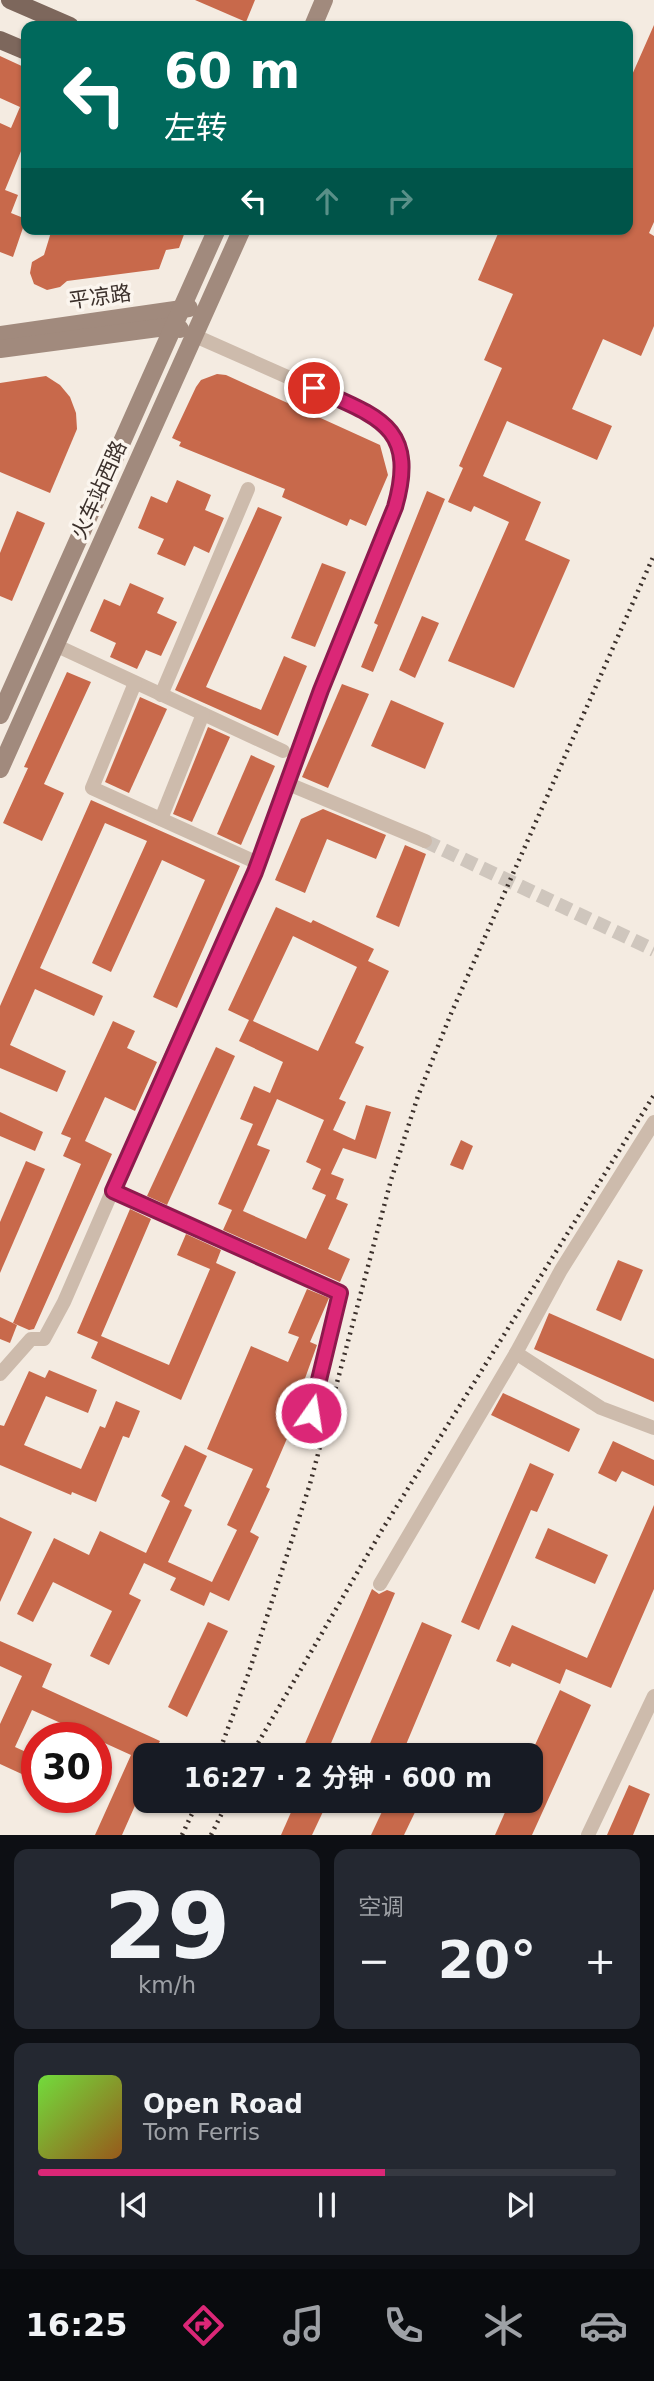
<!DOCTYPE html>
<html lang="zh">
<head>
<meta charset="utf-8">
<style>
	body { margin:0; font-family:"DejaVu Sans","Noto Sans SC",sans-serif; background:#242831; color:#f1f3f6; height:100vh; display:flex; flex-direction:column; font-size:26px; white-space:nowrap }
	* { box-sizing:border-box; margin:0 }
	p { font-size:23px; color:#9ea1a6 }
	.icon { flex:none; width:38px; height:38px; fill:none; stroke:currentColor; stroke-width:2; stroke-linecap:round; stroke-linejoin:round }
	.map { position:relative; height:1835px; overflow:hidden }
	.details { display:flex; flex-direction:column; gap:14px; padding:14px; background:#0d0f14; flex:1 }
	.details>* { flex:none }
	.top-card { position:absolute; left:21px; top:21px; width:612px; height:214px; border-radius:14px; box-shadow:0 2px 5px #0004; background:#00695c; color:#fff; overflow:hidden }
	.speed { position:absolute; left:21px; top:1722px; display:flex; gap:14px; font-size:35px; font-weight:700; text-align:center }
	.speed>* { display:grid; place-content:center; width:91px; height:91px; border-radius:50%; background:#171b24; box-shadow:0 2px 5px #0004; line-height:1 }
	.speed .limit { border:10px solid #d22; background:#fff; color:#111 }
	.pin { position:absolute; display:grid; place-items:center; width:60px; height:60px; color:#fff; margin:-30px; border:4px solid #fff; border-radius:50%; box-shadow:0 2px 7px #0007 }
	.me { position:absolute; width:77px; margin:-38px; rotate:13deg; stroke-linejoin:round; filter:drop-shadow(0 0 5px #0008) }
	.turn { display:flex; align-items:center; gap:24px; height:147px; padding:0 28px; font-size:32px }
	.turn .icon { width:91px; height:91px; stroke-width:2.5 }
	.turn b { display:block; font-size:49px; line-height:60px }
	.lanes { display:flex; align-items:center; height:66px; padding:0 28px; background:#0003; justify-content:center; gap:35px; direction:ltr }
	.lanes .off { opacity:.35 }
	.big { font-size:52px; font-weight:700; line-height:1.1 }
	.details .card { flex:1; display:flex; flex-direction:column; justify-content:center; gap:10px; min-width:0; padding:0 24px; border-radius:14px; background:#242831 }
	.details .dial { align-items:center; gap:0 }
	.dial b { font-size:91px; line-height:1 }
	.song { display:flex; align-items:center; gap:21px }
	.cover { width:84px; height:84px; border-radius:10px; background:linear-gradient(135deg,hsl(100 70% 55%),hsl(30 70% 35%)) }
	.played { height:7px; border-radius:4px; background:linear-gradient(90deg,#db2777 60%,#363941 60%) }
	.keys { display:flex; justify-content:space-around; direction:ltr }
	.heat { display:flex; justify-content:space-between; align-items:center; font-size:38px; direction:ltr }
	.details .tiles { flex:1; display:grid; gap:14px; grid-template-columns:1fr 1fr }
	.card:last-child { grid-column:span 2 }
	.trip { position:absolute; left:133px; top:1743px; width:410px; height:70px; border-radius:14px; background:#171b24; box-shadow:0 2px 5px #0004; font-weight:700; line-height:70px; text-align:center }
	.tab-bar { display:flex; height:112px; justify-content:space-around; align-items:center; background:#090b0e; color:#9ea1a6 }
	.tab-bar .icon { width:49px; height:49px }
	.tab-bar .selected { color:#db2777 }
	.tab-bar b { font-size:32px; color:#f1f3f6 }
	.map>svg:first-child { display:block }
	.building { fill:#c8694b; fill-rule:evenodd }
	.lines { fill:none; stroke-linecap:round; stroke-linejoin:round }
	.street-tunnel { stroke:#cfc6bd; stroke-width:14; stroke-dasharray:14 7; stroke-linecap:butt }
	.street { stroke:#cdbbac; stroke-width:14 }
	.secondary { stroke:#a18a7d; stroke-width:18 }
	.primary { stroke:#7d675c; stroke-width:18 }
	.rail { stroke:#3b302b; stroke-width:4.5; stroke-dasharray:2 5; stroke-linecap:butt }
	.route-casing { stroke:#8e194d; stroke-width:18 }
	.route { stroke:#db2777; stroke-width:12 }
	.labels { text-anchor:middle; stroke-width:7; stroke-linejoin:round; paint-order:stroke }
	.street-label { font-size:21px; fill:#3b302b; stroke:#fbf5ee }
</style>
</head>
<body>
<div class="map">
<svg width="654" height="1835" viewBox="0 0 654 1835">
	<rect width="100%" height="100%" fill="#f4ebe1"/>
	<g class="building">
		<polygon points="195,0 255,0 246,22"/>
		<polygon points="654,25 654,222 649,233 654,236 654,326 641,356 603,339 572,409 612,426 597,460 507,421 483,476 541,502 525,540 570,560 514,688 448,661 509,522 474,506 471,512 448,502 463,468 459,466 502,368 484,360 513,294 478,280 500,229 628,229 628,84"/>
		<polygon points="0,56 26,68 26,139 5,190 18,195 11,213 26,219 13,257 0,252 0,123 11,128 20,107 0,98"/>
		<polygon points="52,229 186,229 179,248 166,250 159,269 67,281 60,287 47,290 34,284 30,273 32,262 44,255"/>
		<polygon points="217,374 226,375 380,445 388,475 366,526 350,519 347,526 282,497 285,489 179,446 181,442 172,438 196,387 201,380"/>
		<polygon points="46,376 60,385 70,397 76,413 77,429 50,493 0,472 0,383"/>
		<polygon points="177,480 211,495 205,510 224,518 209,553 194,546 185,566 157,554 164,539 138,528 151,496 167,503"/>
		<polygon points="427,491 445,499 373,672 361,667 378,625 374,623"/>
		<polygon points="258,507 282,517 206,687 261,710 284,656 307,666 278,736 175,690"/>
		<polygon points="17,511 45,523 12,601 0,596 0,553"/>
		<polygon points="322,563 346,572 315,647 291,638"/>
		<polygon points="130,583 164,598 157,613 177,622 161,656 146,650 137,669 110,657 116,643 90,631 104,599 120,606"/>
		<polygon points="422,616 439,623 415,678 399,670"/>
		<polygon points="67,672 91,682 44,784 64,793 42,841 3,823 28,768 24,767"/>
		<polygon points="342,684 369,694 328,788 302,777"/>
		<polygon points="140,697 167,709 129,793 105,782"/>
		<polygon points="391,700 444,723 425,769 371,746"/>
		<polygon points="208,727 230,737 192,822 173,814"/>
		<polygon points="251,755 275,766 241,845 217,834"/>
		<polygon points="91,800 240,866 177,1008 153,997 205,880 162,860 111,972 92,963 147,841 105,823 40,968 103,996 94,1016 35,989 10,1045 66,1071 57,1092 0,1068 0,1006"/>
		<polygon points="323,809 386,835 376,859 327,839 305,893 275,880 301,819"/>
		<polygon points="405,845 426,854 399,927 376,917"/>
		<path d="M 276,907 L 311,923 L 313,920 L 374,949 L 368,961 L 389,971 L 355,1043 L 364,1047 L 339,1099 L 346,1102 L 333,1130 L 355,1140 L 366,1105 L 391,1112 L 376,1159 L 343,1148 L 331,1174 L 344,1179 L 336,1199 L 348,1204 L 328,1249 L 350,1259 L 340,1282 L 223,1230 L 232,1210 L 218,1204 L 253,1124 L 240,1119 L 254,1086 L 270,1093 L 283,1062 L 239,1041 L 249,1020 L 228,1010 ZM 293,936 L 357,967 L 318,1051 L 253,1021 ZM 277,1099 L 324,1120 L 306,1162 L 321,1169 L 312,1189 L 326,1195 L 306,1239 L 243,1211 L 270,1150 L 257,1145 Z"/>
		<polygon points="113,1021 135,1031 127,1048 157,1062 135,1111 105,1097 85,1141 112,1154 34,1329 29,1330 13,1323 81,1164 63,1156 71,1138 61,1134"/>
		<polygon points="216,1047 235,1056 167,1205 147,1196"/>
		<polygon points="0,1112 43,1132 35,1151 0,1136"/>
		<polygon points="461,1140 473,1146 463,1170 450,1165"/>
		<polygon points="26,1161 45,1169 0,1273 0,1222"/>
		<polygon points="130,1209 151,1219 101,1336 169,1365 210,1269 177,1255 186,1234 221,1250 216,1263 236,1272 181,1400 91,1358 98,1342 77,1333"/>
		<polygon points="618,1260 643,1270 621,1321 596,1310"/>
		<polygon points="307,1289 329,1298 310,1342 317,1345 303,1384 308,1386 305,1397 266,1487 270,1489 250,1532 259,1537 229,1601 210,1592 204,1606 170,1590 176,1578 144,1563 129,1594 141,1600 109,1665 90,1656 112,1611 53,1582 33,1622 17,1614 54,1538 89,1555 100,1531 146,1553 170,1501 161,1496 185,1445 207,1456 184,1506 192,1510 168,1562 212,1582 237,1530 227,1525 253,1469 207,1449 251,1346 288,1362 299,1337 288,1333"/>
		<polygon points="549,1313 654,1359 654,1402 534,1349"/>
		<polygon points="0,1317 17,1325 10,1343 0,1339"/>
		<polygon points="49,1370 97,1390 88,1413 46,1396 24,1445 81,1469 100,1426 105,1428 116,1401 140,1411 129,1438 123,1436 96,1502 72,1492 71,1495 0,1465 0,1425 4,1426 29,1371 45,1378"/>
		<polygon points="503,1393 580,1429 569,1452 491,1415"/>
		<polygon points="613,1441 654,1460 654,1486 622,1471 616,1482 598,1473"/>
		<polygon points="530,1463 554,1474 537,1512 531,1510 479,1630 461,1622"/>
		<polygon points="654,1505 654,1589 611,1688 566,1669 560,1684 512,1663 510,1667 496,1661 512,1625 587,1658"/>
		<polygon points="0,1517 32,1532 0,1602"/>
		<polygon points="548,1528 608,1555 595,1584 535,1558"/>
		<polygon points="372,1589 379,1594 387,1590 395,1593 326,1755 300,1755"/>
		<polygon points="208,1622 228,1631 187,1717 168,1707"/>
		<polygon points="422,1622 452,1635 405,1747 425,1755 365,1755"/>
		<polygon points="0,1641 52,1664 42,1687 160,1741 153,1755 145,1755 145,1783 122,1835 95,1835 131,1755 32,1710 15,1747 37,1757 37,1781 0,1764 0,1724 22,1676 0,1666"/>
		<polygon points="560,1690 591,1705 532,1835 495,1835 510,1801 530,1801 530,1756"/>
		<polygon points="629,1785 650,1794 633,1835 607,1835"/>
		<polygon points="296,1801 328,1801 312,1835 281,1835"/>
		<polygon points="387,1801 402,1801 417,1808 404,1835 371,1835"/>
	</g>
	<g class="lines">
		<polyline class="street-tunnel" points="425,841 654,950"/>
		<g class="street">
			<polyline points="55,645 283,751"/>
			<polyline points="135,683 92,788 258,863"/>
			<polyline points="161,695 248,489"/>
			<polyline points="286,783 425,841"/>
			<polyline points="161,819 203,714"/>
			<polyline points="113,1191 340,1293 311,1413"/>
			<polyline points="516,1353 601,1408 654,1428"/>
			<polyline points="0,1374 31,1339 44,1339 64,1302 188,1017 255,872 330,666 395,507 403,478 403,458 398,441 385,424 362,410 193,335"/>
			<polyline points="380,1584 516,1353 561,1270 654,1122"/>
			<polyline points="588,1835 654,1696"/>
		</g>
		<g class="secondary">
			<polyline points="313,26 324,0"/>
			<polyline points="0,335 189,308"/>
			<polyline points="0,349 173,326 180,329"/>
			<polyline points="0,715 217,229"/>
			<polyline points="0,769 242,229"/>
		</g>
		<g class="primary">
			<polyline points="10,0 70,26"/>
			<polyline points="0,40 26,51"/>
		</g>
		<g class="rail">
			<polyline points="218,1755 249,1672 310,1484 391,1180 418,1096 450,1016 654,555"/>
			<polyline points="251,1755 382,1530 654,1095"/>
			<polyline points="182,1835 198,1801"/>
			<polyline points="211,1835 228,1801"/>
		</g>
	</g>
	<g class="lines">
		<defs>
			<path id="route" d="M 311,1413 L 340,1293 L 113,1191 L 255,872 L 321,690 L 395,507 C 418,426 378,417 314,388"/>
		</defs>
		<use href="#route" class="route-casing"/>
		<use href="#route" class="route"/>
	</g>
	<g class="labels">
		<g class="street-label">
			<text transform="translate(100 297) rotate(-8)" y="7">平凉路</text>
			<text transform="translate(99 490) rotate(-66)" y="7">火车站西路</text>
		</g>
	</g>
</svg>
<div class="speed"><div class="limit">30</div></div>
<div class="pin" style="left:314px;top:388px;background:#d93025"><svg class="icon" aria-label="arrive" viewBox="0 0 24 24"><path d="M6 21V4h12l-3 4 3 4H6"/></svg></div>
<svg class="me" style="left:311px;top:1413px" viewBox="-20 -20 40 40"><circle r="17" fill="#db2777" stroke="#fff" stroke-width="3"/><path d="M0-11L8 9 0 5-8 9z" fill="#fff"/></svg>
<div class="trip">16:27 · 2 分钟 · 600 m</div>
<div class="top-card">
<div class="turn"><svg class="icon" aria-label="left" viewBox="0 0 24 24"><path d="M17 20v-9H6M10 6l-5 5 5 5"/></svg><div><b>60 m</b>左转</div></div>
<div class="lanes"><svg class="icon" aria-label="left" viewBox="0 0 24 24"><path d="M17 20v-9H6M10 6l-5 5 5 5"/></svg><svg class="icon off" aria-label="ahead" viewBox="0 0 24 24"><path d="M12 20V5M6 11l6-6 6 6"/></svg><svg class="icon off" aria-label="right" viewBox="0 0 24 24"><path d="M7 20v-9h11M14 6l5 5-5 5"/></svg></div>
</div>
</div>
<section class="details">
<div class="tiles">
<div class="card dial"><b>29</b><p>km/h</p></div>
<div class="card"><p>空调</p>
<div class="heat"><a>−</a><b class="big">20°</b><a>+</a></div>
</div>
<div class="card">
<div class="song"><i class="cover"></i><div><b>Open Road</b><p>Tom Ferris</p></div></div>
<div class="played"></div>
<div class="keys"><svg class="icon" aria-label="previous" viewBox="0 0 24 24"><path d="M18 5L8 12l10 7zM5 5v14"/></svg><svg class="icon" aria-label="pause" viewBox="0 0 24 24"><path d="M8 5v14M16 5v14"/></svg><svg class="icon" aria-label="next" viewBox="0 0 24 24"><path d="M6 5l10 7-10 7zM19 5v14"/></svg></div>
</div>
</div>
</section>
<nav class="tab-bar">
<b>16:25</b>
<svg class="icon selected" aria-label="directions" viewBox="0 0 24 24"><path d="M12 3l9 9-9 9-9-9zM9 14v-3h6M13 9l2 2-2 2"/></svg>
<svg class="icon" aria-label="music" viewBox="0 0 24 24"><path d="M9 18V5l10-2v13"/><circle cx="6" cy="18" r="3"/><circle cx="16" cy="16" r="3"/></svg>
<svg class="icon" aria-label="phone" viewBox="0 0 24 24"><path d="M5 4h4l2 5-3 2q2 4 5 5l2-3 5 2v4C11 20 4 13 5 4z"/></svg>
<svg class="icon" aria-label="climate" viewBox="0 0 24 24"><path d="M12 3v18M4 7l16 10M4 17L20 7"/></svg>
<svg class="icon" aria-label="car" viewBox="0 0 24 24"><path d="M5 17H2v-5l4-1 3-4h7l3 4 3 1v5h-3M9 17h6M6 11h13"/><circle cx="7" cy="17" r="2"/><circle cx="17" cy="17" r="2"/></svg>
</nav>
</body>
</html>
